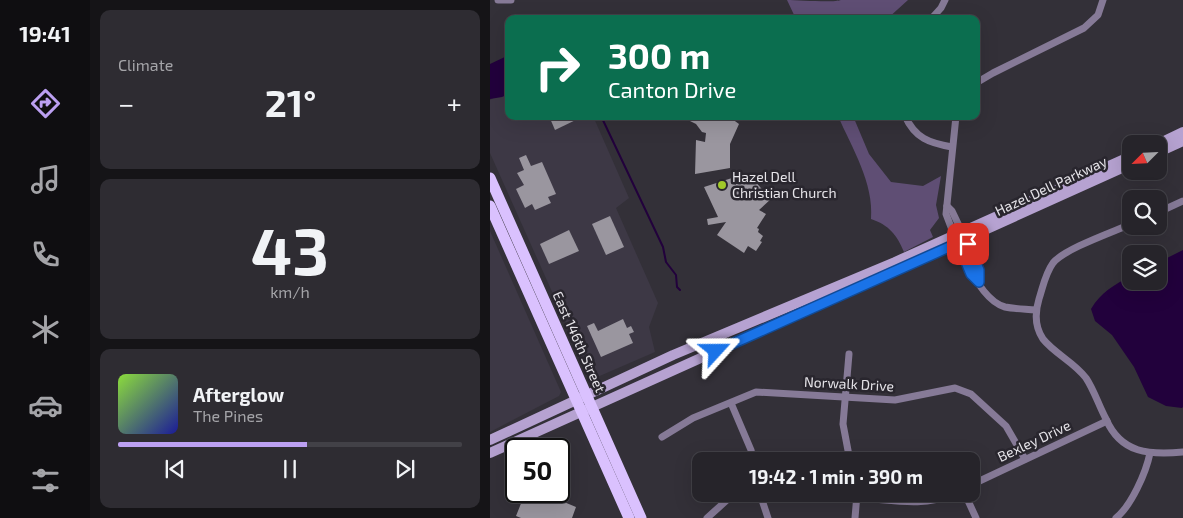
<!DOCTYPE html>
<html lang="en">
<head>
<meta charset="utf-8">
<style>
	body { margin:0; font-family:"Exo 2",sans-serif; background:#2e2c32; color:#f1f3f6; height:100vh; display:flex; flex-direction:column; font-size:19px; white-space:nowrap }
	* { box-sizing:border-box; margin:0 }
	p { font-size:16px; color:#a4a4a8 }
	.icon { flex:none; width:28px; height:28px; fill:none; stroke:currentColor; stroke-width:2; stroke-linecap:round; stroke-linejoin:round }
	.map { position:relative; flex:1; overflow:hidden }
	.details { display:flex; flex-direction:column; gap:10px; padding:10px; background:#151417; width:400px }
	.details>* { flex:none }
	.top-card { position:absolute; left:15px; top:15px; width:475px; height:105px; border-radius:10px; box-shadow:0 5px 20px #0002,0 0 0 1px #424147; background:#0b6e4f; color:#fff; overflow:hidden }
	.needle { width:32px; rotate:246deg }
	.tools { position:absolute; left:632px; top:135px; display:grid; gap:10px }
	.tools a { display:grid; place-items:center; width:45px; height:45px; border-radius:10px; background:#26242a; box-shadow:0 5px 20px #0002,0 0 0 1px #424147; font-size:25px }
	.speed { position:absolute; left:15px; top:438px; display:flex; gap:10px; font-size:25px; font-weight:700; text-align:center }
	.speed>* { display:grid; place-content:center; width:65px; height:65px; border-radius:50%; background:#26242a; box-shadow:0 5px 20px #0002,0 0 0 1px #424147; line-height:1 }
	.speed .limit { border:2px solid #111; border-radius:8px; background:#fff; color:#111 }
	.pin { position:absolute; display:grid; place-items:center; width:42px; height:42px; color:#fff; margin:-21px; border-radius:10px; box-shadow:0 2px 8px #0006 }
	.me { position:absolute; width:55px; margin:-28px; rotate:66deg; stroke-linejoin:round; filter:drop-shadow(0 0 4px #0008) }
	.turn { display:flex; align-items:center; gap:18px; height:105px; padding:0 20px; font-size:22px }
	.turn .icon { width:65px; height:65px; stroke-width:2.5 }
	.turn b { display:block; font-size:35px; line-height:42px }
	.big { font-size:38px; font-weight:700; line-height:1.1 }
	.details .widget { flex:1; display:flex; flex-direction:column; justify-content:center; gap:8px; min-width:0; padding:0 18px; border-radius:10px; background:#2e2c32 }
	.details .dial { align-items:center; gap:0 }
	.dial b { font-size:65px; line-height:1 }
	.song { display:flex; align-items:center; gap:15px }
	.cover { width:60px; height:60px; border-radius:8px; background:linear-gradient(135deg,hsl(90 70% 55%),hsl(240 70% 35%)) }
	.played { height:5px; border-radius:2px; background:linear-gradient(90deg,#bca0f2 55%,#424147 55%) }
	.keys { display:flex; justify-content:space-around; direction:ltr }
	.heat { display:flex; justify-content:space-between; align-items:center; font-size:28px; direction:ltr }
	.trip { position:absolute; left:202px; top:452px; width:288px; height:50px; border-radius:10px; background:#26242a; box-shadow:0 5px 20px #0002,0 0 0 1px #424147; font-weight:700; line-height:50px; text-align:center }
	main { display:flex; flex:1; min-height:0 }
	.tabs { display:flex; flex-direction:column; width:90px; justify-content:space-around; align-items:center; background:#0f0e11; color:#a4a4a8 }
	.tabs .icon { width:35px; height:35px }
	.tabs .active { color:#bca0f2 }
	.tabs b { font-size:22px; color:#f1f3f6 }
	.map>svg:first-child { display:block }
	.built { fill:#3d3845 }
	.green { fill:#5f4e74 }
	.water { fill:#22013c }
	.lines { fill:none; stroke-linecap:round; stroke-linejoin:round }
	.stream { stroke:#22013c; stroke-width:2 }
	.building { fill:#9a969f }
	.street { stroke:#867a97; stroke-width:7 }
	.secondary { stroke:#b6a2d1; stroke-width:10 }
	.primary { stroke:#dac1fe; stroke-width:11 }
	.route-casing { stroke:#114b97; stroke-width:12 }
	.route { stroke:#1a73e8; stroke-width:9 }
	.poi-dot { fill:#a1c92a; stroke:#29262e; stroke-width:2 }
	.labels { text-anchor:middle; stroke-width:5; stroke-linejoin:round; paint-order:stroke }
	.poi-label { font-size:14px; fill:#e6e4e9; stroke:#29262e; text-anchor:start }
	.street-label { font-size:14px; fill:#e6e4e9; stroke:#29262e }
</style>
</head>
<body>
<main>
<nav class="tabs">
<b>19:41</b>
<svg class="icon active" aria-label="directions" viewBox="0 0 24 24"><path d="M12 3l9 9-9 9-9-9zM9 14v-3h6M13 9l2 2-2 2"/></svg>
<svg class="icon" aria-label="music" viewBox="0 0 24 24"><path d="M9 18V5l10-2v13"/><circle cx="6" cy="18" r="3"/><circle cx="16" cy="16" r="3"/></svg>
<svg class="icon" aria-label="phone" viewBox="0 0 24 24"><path d="M5 4h4l2 5-3 2q2 4 5 5l2-3 5 2v4C11 20 4 13 5 4z"/></svg>
<svg class="icon" aria-label="climate" viewBox="0 0 24 24"><path d="M12 3v18M4 7l16 10M4 17L20 7"/></svg>
<svg class="icon" aria-label="car" viewBox="0 0 24 24"><path d="M5 17H2v-5l4-1 3-4h7l3 4 3 1v5h-3M9 17h6M6 11h13"/><circle cx="7" cy="17" r="2"/><circle cx="17" cy="17" r="2"/></svg>
<svg class="icon" aria-label="filters" viewBox="0 0 24 24"><path d="M4 7h16M4 17h16"/><circle cx="9" cy="7" r="2"/><circle cx="15" cy="17" r="2"/></svg>
</nav>
<section class="details">
<div class="widget"><p>Climate</p>
<div class="heat"><a>−</a><b class="big">21°</b><a>+</a></div>
</div>
<div class="widget dial"><b>43</b><p>km/h</p></div>
<div class="widget">
<div class="song"><i class="cover"></i><div><b>Afterglow</b><p>The Pines</p></div></div>
<div class="played"></div>
<div class="keys"><svg class="icon" aria-label="previous" viewBox="0 0 24 24"><path d="M18 5L8 12l10 7zM5 5v14"/></svg><svg class="icon" aria-label="pause" viewBox="0 0 24 24"><path d="M8 5v14M16 5v14"/></svg><svg class="icon" aria-label="next" viewBox="0 0 24 24"><path d="M6 5l10 7-10 7zM19 5v14"/></svg></div>
</div>
</section>
<div class="map">
<svg width="693" height="518" viewBox="0 0 693 518">
	<rect width="100%" height="100%" fill="#333038"/>
	<g class="built">
		<polygon points="19,89 19,116 103,116 139,198 126,208 168,303 159,327 165,352 105,378 93,361 0,153 0,100"/>
		<polygon points="0,231 71,392 69,396 0,432"/>
	</g>
	<g class="green">
		<path d="M 297,0 C 308,0 344,3 351,0 L 418,0 L 397,19 L 306,19 Z"/>
		<path d="M 348,116 L 363,116 L 379,154 L 401,182 L 433,186 L 451,176 L 446,205 L 449,218 L 440,230 L 443,237 L 414,252 C 407,235 399,225 381,219 C 384,183 362,148 348,116 Z"/>
	</g>
	<g class="water">
		<polygon points="19,55 19,94 12,97 0,99 0,64"/>
		<path d="M 693,250 L 693,407 L 692,408 L 676,406 L 658,397 L 644,367 L 622,335 L 605,321 L 601,309 C 611,292 624,285 641,276 L 641,281 L 669,281 L 669,262 Z"/>
	</g>
	<g class="lines">
		<polyline class="stream" points="111,116 173,247 176,262 186,275 187,287 190,290"/>
	</g>
	<g class="building">
		<polygon points="59,116 94,116 65,130"/>
		<polygon points="190,116 238,116 249,124 240,144 240,168 205,174 206,140 215,142 216,133 212,132 206,124"/>
		<polygon points="36,155 41,166 52,162 66,194 58,197 61,203 45,210 42,204 35,208 26,189 34,185 27,173 34,170 29,158"/>
		<polygon points="260,175 276,194 277,193 282,198 269,210 276,214 267,228 269,229 268,232 273,236 270,241 272,242 266,251 258,246 254,253 227,235 236,222 218,225 217,219 228,217 214,187 242,178 245,185 251,179 253,181"/>
		<polygon points="120,216 134,247 116,255 102,224"/>
		<polygon points="79,230 89,251 59,264 50,244"/>
		<polygon points="133,319 137,328 141,326 144,332 139,334 143,343 111,357 97,326 104,323 108,331"/>
		<polygon points="36,491 63,493 62,497 86,507 82,518 31,518 26,516"/>
	</g>
	<g class="lines">
		<g class="street">
			<polyline points="8,0 21,0"/>
			<polyline points="441,19 451,8 455,0"/>
			<polyline points="486,83 503,73 594,28 608,15 613,0"/>
			<path d="M 415,116 C 425,138 439,143 462,147"/>
			<polyline points="457,206 462,211 472,232"/>
			<polyline points="669,212 693,201"/>
			<path d="M 641,224 C 623,232 574,249 563,263 C 555,274 553,287 549,299 C 545,312 545,327 553,339 C 565,354 584,362 596,378 C 604,390 609,406 616,419 C 631,454 660,455 693,452"/>
			<polyline points="464,235 456,214 466,116"/>
			<polyline points="476,240 489,270 489,282"/>
			<path d="M 468,243 C 476,263 493,301 515,307 C 525,309 536,309 546,310"/>
			<polyline points="359,354 353,424 360,461"/>
			<polyline points="241,403 261,450 263,461"/>
			<polyline points="172,437 203,418 266,392 405,400 465,388 481,394 516,426 535,459"/>
			<polyline points="481,485 617,421"/>
			<polyline points="270,494 278,518"/>
			<polyline points="475,494 486,518"/>
			<path d="M 367,498 C 399,499 432,508 462,494"/>
			<polyline points="217,518 237,500 251,494"/>
			<polyline points="365,518 367,494"/>
			<path d="M 626,518 C 641,506 656,473 660,453"/>
		</g>
		<g class="secondary">
			<polyline points="668,144 693,132"/>
			<polyline points="669,152 693,141"/>
			<polyline points="0,440 183,355 405,262 641,156"/>
			<polyline points="0,453 641,164"/>
		</g>
		<g class="primary">
			<polyline points="0,178 151,518"/>
			<polyline points="0,206 139,518"/>
		</g>
	</g>
	<g class="lines">
		<defs>
			<polyline id="route" points="226,351 468,243 481,274 489,282 489,270 478,244"/>
		</defs>
		<use href="#route" class="route-casing"/>
		<use href="#route" class="route"/>
	</g>
	<circle class="poi-dot" cx="232" cy="185" r="5"/>
	<g class="labels">
		<g class="poi-label">
			<text x="242" y="182">Hazel Dell<tspan x="242" dy="16">Christian Church</tspan></text>
		</g>
		<g class="street-label">
			<text transform="translate(561 186) rotate(-25)" y="5">Hazel Dell Parkway</text>
			<text transform="translate(89 342) rotate(66)" y="5">East 146th Street</text>
			<text transform="translate(359 384) rotate(3)" y="5">Norwalk Drive</text>
			<text transform="translate(544 441) rotate(-25)" y="5">Bexley Drive</text>
		</g>
	</g>
</svg>
<div class="tools">
<a><svg class="needle" viewBox="-14 -14 28 28"><path d="M0-13l5 13h-10z" fill="#e53935"/><path d="M0 13l5-13h-10z" fill="#a4a4a8"/></svg></a>
<a><svg class="icon" aria-label="search" viewBox="0 0 24 24"><circle cx="10" cy="10" r="6"/><path d="M15 15l6 6"/></svg></a>
<a><svg class="icon" aria-label="layers" viewBox="0 0 24 24"><path d="M12 4l9 5-9 5-9-5zM3 14l9 5 9-5"/></svg></a>
</div>
<div class="speed"><div class="limit">50</div></div>
<div class="pin" style="left:478px;top:244px;background:#d93025"><svg class="icon" aria-label="arrive" viewBox="0 0 24 24"><path d="M6 21V4h12l-3 4 3 4H6"/></svg></div>
<svg class="me" style="left:226px;top:351px" viewBox="-20 -20 40 40"><path d="M0-17L14 15 0 8-14 15z" fill="#1a73e8" stroke="#fff" stroke-width="4"/></svg>
<div class="trip">19:42 · 1 min · 390 m</div>
<div class="top-card">
<div class="turn"><svg class="icon" aria-label="right" viewBox="0 0 24 24"><path d="M7 20v-9h11M14 6l5 5-5 5"/></svg><div><b>300 m</b>Canton Drive</div></div>
</div>
</div>
</main>
</body>
</html>
